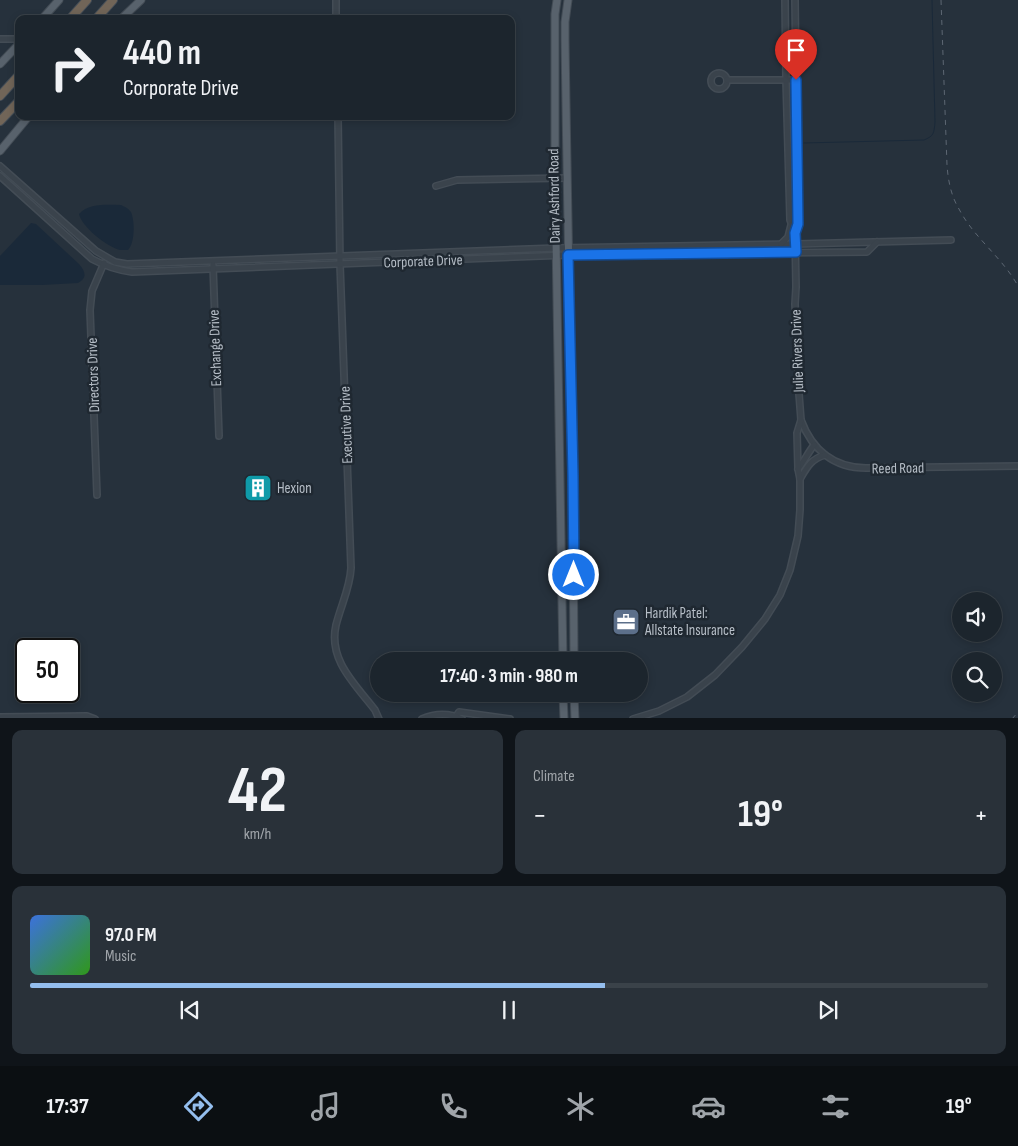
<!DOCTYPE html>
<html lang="en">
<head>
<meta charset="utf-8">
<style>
	body { margin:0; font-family:"Sofia Sans Condensed",sans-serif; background:#293139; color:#f1f3f6; height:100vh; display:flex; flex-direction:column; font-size:19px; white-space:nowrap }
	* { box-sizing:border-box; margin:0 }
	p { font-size:16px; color:#a0a5aa }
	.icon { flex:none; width:28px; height:28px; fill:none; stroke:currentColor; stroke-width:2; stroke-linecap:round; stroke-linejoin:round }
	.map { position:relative; height:718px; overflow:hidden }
	.side { display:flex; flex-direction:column; gap:12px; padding:12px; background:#0f1419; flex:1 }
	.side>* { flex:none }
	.hud { position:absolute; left:15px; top:15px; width:500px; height:105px; border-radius:10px; box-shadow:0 2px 8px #0003,0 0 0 1px #3a4249; background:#1c252d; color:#f1f3f6; overflow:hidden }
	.fabs { position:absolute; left:952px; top:592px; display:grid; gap:10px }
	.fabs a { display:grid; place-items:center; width:50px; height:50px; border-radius:50%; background:#1c252d; box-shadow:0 2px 8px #0003,0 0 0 1px #3a4249; font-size:25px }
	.speed { position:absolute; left:15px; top:638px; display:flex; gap:10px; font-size:25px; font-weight:700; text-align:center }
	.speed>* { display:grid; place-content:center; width:65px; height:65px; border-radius:50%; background:#1c252d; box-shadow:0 2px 8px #0003,0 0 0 1px #3a4249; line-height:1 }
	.speed .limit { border:2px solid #111; border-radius:8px; background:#fff; color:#111 }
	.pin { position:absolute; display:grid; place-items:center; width:42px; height:42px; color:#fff; margin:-51px -21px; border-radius:50% 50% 50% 0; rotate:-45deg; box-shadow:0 0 5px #0007 }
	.pin .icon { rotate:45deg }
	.me { position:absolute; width:55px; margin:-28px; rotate:0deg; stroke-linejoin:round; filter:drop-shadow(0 0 4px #0008) }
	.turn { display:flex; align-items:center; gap:18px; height:105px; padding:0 25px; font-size:22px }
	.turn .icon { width:65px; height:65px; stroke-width:2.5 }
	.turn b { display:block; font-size:35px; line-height:42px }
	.big { font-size:38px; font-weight:700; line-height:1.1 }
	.side .card { flex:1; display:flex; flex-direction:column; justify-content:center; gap:8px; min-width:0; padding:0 18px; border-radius:10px; background:#293139 }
	.side .dial { align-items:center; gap:0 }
	.dial b { font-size:65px; line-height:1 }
	.song { display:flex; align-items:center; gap:15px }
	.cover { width:60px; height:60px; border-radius:8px; background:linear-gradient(135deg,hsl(220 70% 55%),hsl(110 70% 35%)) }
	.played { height:5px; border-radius:2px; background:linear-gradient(90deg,#94beee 60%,#3a4249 60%) }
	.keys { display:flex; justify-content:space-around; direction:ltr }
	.heat { display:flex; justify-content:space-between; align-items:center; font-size:28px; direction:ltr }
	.side .tiles { flex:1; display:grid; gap:12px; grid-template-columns:1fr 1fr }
	.card:last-child { grid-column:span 2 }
	.trip { position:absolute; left:370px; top:652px; width:278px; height:50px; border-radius:25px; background:#1c252d; box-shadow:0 2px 8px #0003,0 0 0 1px #3a4249; font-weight:700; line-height:50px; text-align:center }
	.menu { display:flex; height:80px; justify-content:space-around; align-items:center; background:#0b0f12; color:#a0a5aa }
	.menu .icon { width:35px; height:35px }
	.menu .active { color:#94beee }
	.menu b { font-size:22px; color:#f1f3f6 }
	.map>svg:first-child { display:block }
	.water { fill:#1a2939 }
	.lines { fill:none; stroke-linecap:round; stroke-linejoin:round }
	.stream { stroke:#1a2939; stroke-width:1 }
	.minor-casing { stroke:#434c55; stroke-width:8 }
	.major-casing { stroke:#434c55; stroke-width:9 }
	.highway-casing { stroke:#454e57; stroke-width:10 }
	.minor { stroke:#3a434c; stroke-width:5 }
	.major { stroke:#58626c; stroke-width:7 }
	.highway { stroke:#716558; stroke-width:8 }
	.rail { stroke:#5d6773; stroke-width:1; stroke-dasharray:5 5; stroke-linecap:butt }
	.route-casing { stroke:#114b97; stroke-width:12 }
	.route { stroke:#1a73e8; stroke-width:9 }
	.labels { text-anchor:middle; stroke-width:5; stroke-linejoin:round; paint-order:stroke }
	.street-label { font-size:15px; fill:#b6bec7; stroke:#1f2831 }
	.poi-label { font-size:15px; fill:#b6bec7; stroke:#1f2831; text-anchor:start }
</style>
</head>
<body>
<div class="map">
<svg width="1018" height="719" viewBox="0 0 1018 719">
	<rect width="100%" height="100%" fill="#26313c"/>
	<g class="water">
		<path d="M 121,205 C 125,207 128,208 131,212 C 135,221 135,243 128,250 C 125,250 122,250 120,250 C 107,247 81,226 79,214 C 89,203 107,205 121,205 Z"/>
		<path d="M 31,223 L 36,224 L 79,264 C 85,271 88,278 78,283 L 42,285 L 0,285 L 0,256 Z"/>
	</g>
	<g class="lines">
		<path class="stream" d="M 804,143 L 924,140 C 934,136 934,133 935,122 L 932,0"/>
		<defs>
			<g id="minor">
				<polyline points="336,0 336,19"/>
				<polyline points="785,0 786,80 790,220 795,233"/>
				<polyline points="0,39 19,39"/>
				<circle cx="719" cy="81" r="8"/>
				<polyline points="727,80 796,80"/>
				<path d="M 338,116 L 340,264 L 351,568 C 350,588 341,605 336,625 C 328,660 355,684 375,710 L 379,719"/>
				<polyline points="0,166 96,251 115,262 127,264 557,248 796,244 951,240"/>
				<path d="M 0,176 L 92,259 C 105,266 117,270 132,272 L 568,255 L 867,252 L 877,242"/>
				<polyline points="436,186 457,180 567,178"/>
				<polyline points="781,244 788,237 791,225"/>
				<polyline points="213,265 219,436"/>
				<path d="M 801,420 C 812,450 834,468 866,468 L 1018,466"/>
				<path d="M 798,469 C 804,461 808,453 814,445"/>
				<path d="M 800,479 C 807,467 811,459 825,455"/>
				<polyline points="97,495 90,310 92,291 104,263"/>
				<polyline points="457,715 459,712 510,719"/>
				<polyline points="0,717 87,716 95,719"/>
				<path d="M 422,719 C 435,713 450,713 462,719"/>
				<polyline points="633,719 659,711 687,697 715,675 742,647 765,619 780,595 790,570 798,536 800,510 800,479 798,469 797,433 801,420 799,394 795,304 796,287 795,233 798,224 795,0"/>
			</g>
			<g id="major">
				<polyline points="557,0 555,14 555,178 563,661"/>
				<path d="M 568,0 L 565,22 L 565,40 C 568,247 573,454 574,661"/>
				<polyline points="42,19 59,0"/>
				<polyline points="121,19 141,0"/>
				<polyline points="0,64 19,44"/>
				<polyline points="0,151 29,116"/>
				<polyline points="563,694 564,719"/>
				<polyline points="574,694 575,719"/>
			</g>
			<g id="highway">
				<polyline points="70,19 87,0"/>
				<polyline points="96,19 113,0"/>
				<polyline points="0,96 19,75"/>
				<polyline points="0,121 19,101"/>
			</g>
		</defs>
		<use href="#minor" class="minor-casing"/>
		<use href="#major" class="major-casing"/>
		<use href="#highway" class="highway-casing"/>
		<use href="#minor" class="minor"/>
		<use href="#major" class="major"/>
		<use href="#highway" class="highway"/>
		<g class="rail">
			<path d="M 941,0 L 947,165 C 948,180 951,196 959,209 C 974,238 1002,257 1018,286"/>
			<polyline points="1012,719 1018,712"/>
		</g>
	</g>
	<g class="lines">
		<defs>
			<polyline id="route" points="574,575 573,475 568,255 796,252 795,233 798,224 796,80"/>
		</defs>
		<use href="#route" class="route-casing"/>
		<use href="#route" class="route"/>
	</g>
	<defs>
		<symbol id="building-square" viewBox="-11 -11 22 22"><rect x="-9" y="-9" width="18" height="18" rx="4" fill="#0f9aa8" stroke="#1f2831"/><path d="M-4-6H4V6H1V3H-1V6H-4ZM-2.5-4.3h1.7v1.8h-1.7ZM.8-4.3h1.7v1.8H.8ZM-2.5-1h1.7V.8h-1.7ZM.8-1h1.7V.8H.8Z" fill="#fff"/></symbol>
		<symbol id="office-square" viewBox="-11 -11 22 22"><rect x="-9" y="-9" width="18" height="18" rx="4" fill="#5c6f8a" stroke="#1f2831"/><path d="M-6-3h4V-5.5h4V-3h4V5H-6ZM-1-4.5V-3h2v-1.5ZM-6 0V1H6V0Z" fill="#fff"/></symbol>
	</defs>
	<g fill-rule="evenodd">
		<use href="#building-square" x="242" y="472" width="32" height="32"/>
		<use href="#office-square" x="610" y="606" width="32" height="32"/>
	</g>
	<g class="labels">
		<g class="street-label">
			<text transform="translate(554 196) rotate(-91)" y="5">Dairy Ashford Road</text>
			<text transform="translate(423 261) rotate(-2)" y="5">Corporate Drive</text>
			<text transform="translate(215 348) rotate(-92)" y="5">Exchange Drive</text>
			<text transform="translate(797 351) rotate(-92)" y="5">Julie Rivers Drive</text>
			<text transform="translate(93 375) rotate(-92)" y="5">Directors Drive</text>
			<text transform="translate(346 425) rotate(-92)" y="5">Executive Drive</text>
			<text transform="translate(898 468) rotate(-1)" y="5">Reed Road</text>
		</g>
		<g class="poi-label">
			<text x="277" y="493">Hexion</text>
			<text x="645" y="618">Hardik Patel:<tspan x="645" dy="17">Allstate Insurance</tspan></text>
		</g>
	</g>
</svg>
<div class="fabs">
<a><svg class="icon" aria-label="sound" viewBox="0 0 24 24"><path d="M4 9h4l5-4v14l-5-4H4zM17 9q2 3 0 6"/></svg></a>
<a><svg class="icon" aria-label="search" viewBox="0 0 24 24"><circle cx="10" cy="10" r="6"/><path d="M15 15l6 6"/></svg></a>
</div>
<div class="speed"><div class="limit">50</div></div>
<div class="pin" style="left:796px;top:80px;background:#d93025"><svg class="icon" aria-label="arrive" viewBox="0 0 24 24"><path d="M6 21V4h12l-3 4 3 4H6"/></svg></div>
<svg class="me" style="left:574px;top:575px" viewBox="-20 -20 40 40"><circle r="17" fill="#1a73e8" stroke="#fff" stroke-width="3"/><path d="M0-11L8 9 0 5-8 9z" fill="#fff"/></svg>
<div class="trip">17:40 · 3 min · 980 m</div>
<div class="hud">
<div class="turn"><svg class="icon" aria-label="right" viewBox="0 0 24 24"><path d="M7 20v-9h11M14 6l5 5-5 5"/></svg><div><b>440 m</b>Corporate Drive</div></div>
</div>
</div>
<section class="side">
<div class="tiles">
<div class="card dial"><b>42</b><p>km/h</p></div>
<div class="card"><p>Climate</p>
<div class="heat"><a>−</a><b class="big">19°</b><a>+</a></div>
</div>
<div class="card">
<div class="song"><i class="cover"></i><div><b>97.0 FM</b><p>Music</p></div></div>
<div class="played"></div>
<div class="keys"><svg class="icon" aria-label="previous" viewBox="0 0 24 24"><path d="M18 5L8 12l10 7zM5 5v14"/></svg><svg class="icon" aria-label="pause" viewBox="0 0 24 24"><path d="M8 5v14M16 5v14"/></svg><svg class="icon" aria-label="next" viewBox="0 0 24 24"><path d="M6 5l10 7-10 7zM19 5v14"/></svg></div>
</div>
</div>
</section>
<nav class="menu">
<b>17:37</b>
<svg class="icon active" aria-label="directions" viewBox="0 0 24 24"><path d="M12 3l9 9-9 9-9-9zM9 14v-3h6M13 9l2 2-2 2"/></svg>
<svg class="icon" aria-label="music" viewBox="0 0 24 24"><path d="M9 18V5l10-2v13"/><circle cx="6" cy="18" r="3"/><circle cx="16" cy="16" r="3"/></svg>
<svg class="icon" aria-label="phone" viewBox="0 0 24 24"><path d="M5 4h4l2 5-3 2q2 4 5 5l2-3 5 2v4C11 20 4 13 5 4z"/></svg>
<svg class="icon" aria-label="climate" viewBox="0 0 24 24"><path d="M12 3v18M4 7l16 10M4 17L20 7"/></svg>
<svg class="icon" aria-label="car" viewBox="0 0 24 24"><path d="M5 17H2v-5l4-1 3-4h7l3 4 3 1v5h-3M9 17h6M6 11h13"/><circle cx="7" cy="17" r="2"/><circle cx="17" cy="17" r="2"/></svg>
<svg class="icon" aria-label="filters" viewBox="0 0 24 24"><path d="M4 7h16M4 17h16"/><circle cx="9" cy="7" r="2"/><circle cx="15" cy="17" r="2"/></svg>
<b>19°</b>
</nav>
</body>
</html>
